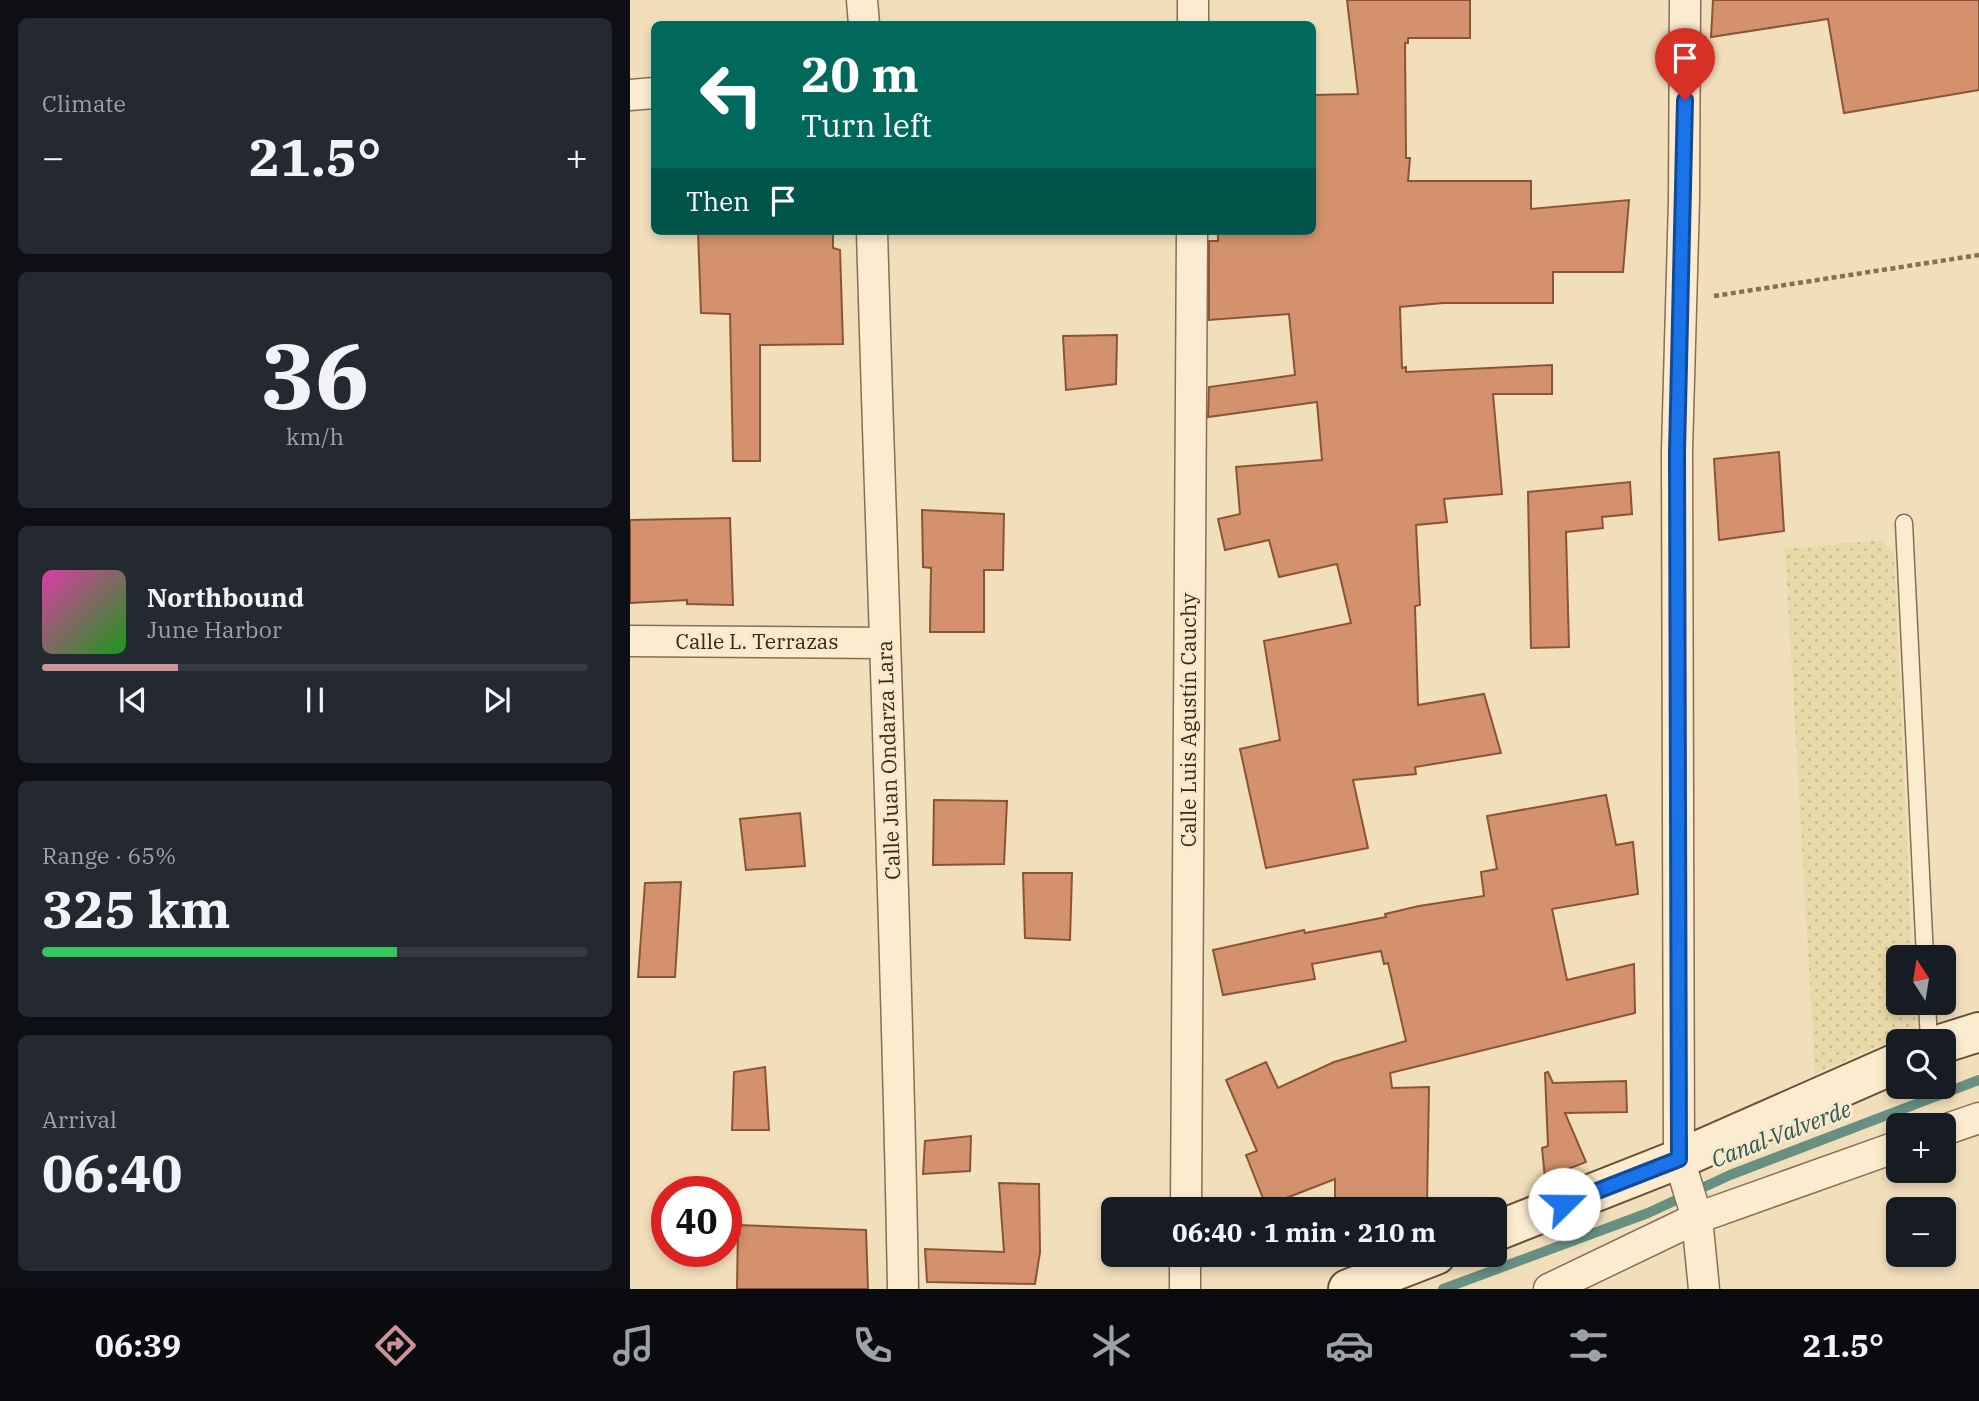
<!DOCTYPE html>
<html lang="en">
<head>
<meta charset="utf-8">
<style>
	body { margin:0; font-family:"IBM Plex Serif",serif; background:#242831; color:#f1f3f6; height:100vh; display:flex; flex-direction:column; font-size:26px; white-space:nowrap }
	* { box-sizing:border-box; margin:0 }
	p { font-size:23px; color:#9ea1a6 }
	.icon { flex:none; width:38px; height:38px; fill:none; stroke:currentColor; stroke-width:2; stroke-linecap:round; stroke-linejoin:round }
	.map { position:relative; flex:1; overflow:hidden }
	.sheet { display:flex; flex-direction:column; gap:18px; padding:18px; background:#0d0f14; width:630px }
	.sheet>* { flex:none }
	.guide { position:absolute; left:21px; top:21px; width:665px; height:214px; border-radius:10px; box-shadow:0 4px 10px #0003; background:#00695c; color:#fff; overflow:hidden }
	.needle { width:46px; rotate:348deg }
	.controls { position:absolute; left:1256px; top:945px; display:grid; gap:14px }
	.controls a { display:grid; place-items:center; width:70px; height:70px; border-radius:10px; background:#171b24; box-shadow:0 4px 10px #0003; font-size:35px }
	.speed { position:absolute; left:21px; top:1176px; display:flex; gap:14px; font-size:35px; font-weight:700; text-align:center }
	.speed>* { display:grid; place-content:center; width:91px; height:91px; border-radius:50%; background:#171b24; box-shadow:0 4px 10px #0003; line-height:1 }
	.speed .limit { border:10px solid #d22; background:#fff; color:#111 }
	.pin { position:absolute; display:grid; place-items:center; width:60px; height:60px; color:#fff; margin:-72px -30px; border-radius:50% 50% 50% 0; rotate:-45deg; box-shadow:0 0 7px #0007 }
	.pin .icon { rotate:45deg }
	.me { position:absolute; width:77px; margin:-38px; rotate:68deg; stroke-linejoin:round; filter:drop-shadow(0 0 5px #0008) }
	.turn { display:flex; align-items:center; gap:24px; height:147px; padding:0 35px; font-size:32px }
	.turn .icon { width:91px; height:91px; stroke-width:2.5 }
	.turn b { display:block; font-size:49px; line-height:60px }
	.then { display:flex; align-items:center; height:66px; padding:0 35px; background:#0003; gap:14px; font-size:26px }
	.big { font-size:52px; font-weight:700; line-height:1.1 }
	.sheet .tile { flex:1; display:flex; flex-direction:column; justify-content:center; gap:10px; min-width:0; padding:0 24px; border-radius:10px; background:#242831 }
	.sheet .dial { align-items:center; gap:0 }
	.dial b { font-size:91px; line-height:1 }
	.song { display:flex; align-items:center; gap:21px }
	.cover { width:84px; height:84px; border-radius:10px; background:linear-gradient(135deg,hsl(320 70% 55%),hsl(120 70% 35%)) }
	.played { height:7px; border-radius:4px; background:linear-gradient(90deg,#cc9499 25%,#363941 25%) }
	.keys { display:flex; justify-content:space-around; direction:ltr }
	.heat { display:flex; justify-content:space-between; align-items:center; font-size:38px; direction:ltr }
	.charge { height:10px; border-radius:5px; background:linear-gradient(90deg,#34c759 65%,#363941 0) }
	.trip { position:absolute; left:471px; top:1197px; width:406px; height:70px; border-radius:10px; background:#171b24; box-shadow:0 4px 10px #0003; font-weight:700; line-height:70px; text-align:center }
	.tabs { display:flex; height:112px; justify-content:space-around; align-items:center; background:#090b0e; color:#9ea1a6 }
	.tabs .icon { width:49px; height:49px }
	.tabs .on { color:#cc9499 }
	.tabs b { font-size:32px; color:#f1f3f6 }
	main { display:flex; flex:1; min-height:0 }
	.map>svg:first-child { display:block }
	.farmland { fill:url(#farmland-dots) }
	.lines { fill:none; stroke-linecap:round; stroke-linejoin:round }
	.stream { stroke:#679083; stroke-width:10 }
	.building { fill:#d3926d; stroke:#8b5437; stroke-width:2 }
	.lane-casing { stroke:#8a6d54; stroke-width:19 }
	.street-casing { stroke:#8a6d54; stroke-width:33 }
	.secondary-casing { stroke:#6b4e37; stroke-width:42 }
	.path { stroke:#8a6d54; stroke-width:4.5; stroke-dasharray:5 3.5; stroke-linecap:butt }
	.lane { stroke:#fceccf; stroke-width:16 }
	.street { stroke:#fceccf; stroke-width:30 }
	.secondary { stroke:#fceccf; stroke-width:38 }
	.route-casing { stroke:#114b97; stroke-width:18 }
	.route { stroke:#1a73e8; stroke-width:12 }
	.labels { text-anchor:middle; stroke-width:6; stroke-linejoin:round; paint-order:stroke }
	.street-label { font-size:21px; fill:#38271a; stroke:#f8e9cb }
	.water-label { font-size:23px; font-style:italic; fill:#285953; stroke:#f8e9cb }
</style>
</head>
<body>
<main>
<section class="sheet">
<div class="tile"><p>Climate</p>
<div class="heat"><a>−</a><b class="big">21.5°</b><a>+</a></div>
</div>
<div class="tile dial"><b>36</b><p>km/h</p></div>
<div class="tile">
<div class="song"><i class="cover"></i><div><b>Northbound</b><p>June Harbor</p></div></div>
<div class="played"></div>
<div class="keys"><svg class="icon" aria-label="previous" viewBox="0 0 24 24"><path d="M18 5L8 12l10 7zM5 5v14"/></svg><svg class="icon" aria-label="pause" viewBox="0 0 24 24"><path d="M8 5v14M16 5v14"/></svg><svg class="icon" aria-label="next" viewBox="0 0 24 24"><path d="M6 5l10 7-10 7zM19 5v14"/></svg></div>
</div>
<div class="tile"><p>Range · 65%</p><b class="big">325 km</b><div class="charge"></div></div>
<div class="tile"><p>Arrival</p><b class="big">06:40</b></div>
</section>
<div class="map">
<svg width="1349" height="1289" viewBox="0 0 1349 1289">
	<defs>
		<pattern id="farmland-dots" width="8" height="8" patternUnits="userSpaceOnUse" patternTransform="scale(1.75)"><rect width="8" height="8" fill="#e8daa8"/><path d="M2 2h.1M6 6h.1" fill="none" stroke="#c8bb90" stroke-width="1.8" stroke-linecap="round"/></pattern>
	</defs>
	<rect width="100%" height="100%" fill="#f1debb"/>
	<polygon class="farmland" points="1251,540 1264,555 1282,957 1269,957 1269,1003 1284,1003 1286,1029 1185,1074 1155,549"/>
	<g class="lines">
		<polyline class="stream" points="813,1289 1018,1213 1100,1175 1349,1080"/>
	</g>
	<g class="building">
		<polygon points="717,0 840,0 840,38 778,38 778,43 775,43 776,158 780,158 778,181 901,181 901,209 999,200 993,272 923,272 923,303 813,303 770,307 772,368 776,367 776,372 922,365 922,394 863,394 872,494 814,499 817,522 786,525 790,605 785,606 788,705 854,694 871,753 785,767 786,774 723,780 738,848 636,868 610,749 650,740 634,641 721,623 707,564 649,577 639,540 595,550 588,519 610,514 606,467 692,460 687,402 578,417 579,387 665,375 659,314 579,320 579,241 588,241 588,231 682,231 682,95 728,94"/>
		<polygon points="1083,0 1349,0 1349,90 1214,113 1198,19 1081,37"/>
		<polygon points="68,231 203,231 203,248 210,250 213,344 130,345 130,461 103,461 100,314 71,313"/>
		<polygon points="487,335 486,384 436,390 433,336"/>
		<polygon points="1149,452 1154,531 1089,540 1084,459"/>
		<polygon points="1000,482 1002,514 972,517 973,528 936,532 939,647 901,648 898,492"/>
		<polygon points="292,510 374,514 373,570 354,570 354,632 300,632 301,568 293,567"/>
		<polygon points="100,518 103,605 57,604 57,600 0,603 0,520"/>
		<polygon points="976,795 986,845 1003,842 1008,894 922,909 937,980 1004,964 1005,1013 760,1073 762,1088 799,1087 797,1204 705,1201 705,1179 636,1206 616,1155 627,1151 596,1080 636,1062 648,1088 704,1062 776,1041 758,963 754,964 751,951 682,964 685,979 593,995 583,950 674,930 675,933 756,917 755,914 789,906 854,896 851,872 867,869 857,816"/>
		<polygon points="304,800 377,801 374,864 303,865"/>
		<polygon points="170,813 175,866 116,870 110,819"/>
		<polygon points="393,873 442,873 440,940 395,938"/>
		<polygon points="51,882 45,977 8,977 15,883"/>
		<polygon points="135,1067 139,1130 102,1130 104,1072"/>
		<polygon points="918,1072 923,1083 996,1081 997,1112 935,1113 956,1162 915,1178 912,1148 918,1146 915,1073"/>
		<polygon points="341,1136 340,1171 293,1174 295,1141"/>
		<polygon points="369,1183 409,1184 410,1252 405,1284 297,1282 295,1249 374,1252"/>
		<polygon points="108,1225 236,1230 238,1289 107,1289"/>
	</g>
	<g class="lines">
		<defs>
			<g id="lane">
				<polyline points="1274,523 1295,957"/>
				<polyline points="1297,1003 1299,1041"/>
			</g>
			<g id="street">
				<polyline points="232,0 234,24"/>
				<polyline points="1055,0 1054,200 1047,451 1049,1159 1067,1218 1074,1289"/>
				<polyline points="563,24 563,0"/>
				<polyline points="0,95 24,93"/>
				<path d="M 242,231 C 252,584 267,936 273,1289"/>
				<polyline points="0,641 254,643"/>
				<polyline points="1314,1130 1349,1118"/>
				<polyline points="556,1209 562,231"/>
				<polyline points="555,1289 555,1255"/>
				<polyline points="919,1289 1067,1218 1269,1146"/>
			</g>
			<g id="secondary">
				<polyline points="1314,1043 1349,1032"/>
				<polyline points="864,1232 1049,1159 1269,1062"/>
				<polyline points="718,1289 806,1255"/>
			</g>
		</defs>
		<use href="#lane" class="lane-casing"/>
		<use href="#street" class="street-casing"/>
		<use href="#secondary" class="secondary-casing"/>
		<polyline class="path" points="1084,296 1349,255"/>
		<use href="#lane" class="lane"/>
		<use href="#street" class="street"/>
		<use href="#secondary" class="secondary"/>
	</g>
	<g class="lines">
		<defs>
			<polyline id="route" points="934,1204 1049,1159 1047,452 1055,100"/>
		</defs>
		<use href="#route" class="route-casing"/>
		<use href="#route" class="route"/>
	</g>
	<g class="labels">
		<g class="street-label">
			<text x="127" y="649">Calle L. Terrazas</text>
			<text transform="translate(559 720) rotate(-90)" y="7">Calle Luis Agustín Cauchy</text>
			<text transform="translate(259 760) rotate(-92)" y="7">Calle Juan Ondarza Lara</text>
		</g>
		<g class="water-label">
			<text transform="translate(1151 1134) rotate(-21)" y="8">Canal Valverde</text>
		</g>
	</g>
</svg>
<div class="controls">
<a><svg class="needle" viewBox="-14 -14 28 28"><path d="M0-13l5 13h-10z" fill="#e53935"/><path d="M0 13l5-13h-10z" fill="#9ea1a6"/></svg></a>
<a><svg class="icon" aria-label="search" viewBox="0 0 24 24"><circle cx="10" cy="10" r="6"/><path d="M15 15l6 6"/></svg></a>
<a>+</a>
<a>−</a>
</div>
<div class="speed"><div class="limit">40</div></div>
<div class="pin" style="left:1055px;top:100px;background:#d93025"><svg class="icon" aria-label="arrive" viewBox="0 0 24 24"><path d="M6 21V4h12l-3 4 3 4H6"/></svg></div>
<svg class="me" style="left:934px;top:1204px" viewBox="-20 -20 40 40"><circle r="19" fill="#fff"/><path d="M0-13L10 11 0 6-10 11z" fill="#1a73e8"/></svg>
<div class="trip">06:40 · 1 min · 210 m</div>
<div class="guide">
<div class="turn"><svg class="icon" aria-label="left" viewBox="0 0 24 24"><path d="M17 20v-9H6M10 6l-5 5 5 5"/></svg><div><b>20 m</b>Turn left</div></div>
<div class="then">Then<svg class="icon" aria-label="arrive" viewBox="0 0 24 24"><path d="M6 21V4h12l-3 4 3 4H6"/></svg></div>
</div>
</div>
</main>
<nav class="tabs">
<b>06:39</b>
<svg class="icon on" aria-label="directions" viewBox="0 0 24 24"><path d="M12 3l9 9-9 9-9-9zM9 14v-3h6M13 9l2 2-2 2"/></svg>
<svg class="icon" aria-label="music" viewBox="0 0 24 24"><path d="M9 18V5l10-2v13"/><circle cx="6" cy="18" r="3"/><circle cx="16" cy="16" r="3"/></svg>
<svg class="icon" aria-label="phone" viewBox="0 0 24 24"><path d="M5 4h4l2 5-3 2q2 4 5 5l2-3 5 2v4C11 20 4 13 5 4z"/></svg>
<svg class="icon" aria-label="climate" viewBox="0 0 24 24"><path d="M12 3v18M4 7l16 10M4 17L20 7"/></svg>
<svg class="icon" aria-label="car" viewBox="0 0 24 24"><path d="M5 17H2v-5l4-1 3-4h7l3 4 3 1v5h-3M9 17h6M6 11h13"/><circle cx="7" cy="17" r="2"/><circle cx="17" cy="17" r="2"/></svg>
<svg class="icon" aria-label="filters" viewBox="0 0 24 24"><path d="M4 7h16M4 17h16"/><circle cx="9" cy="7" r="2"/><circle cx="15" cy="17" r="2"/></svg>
<b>21.5°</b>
</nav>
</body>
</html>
